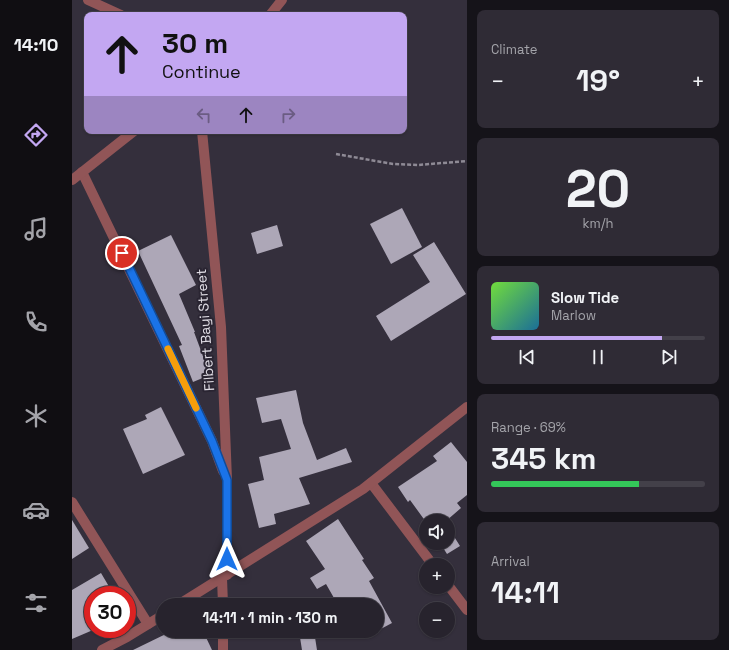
<!DOCTYPE html>
<html lang="en">
<head>
<meta charset="utf-8">
<style>
	body { margin:0; font-family:"Space Grotesk",sans-serif; background:#2f2b35; color:#f1f3f6; height:100vh; display:flex; flex-direction:column; font-size:15px; white-space:nowrap }
	* { box-sizing:border-box; margin:0 }
	p { font-size:13px; color:#a4a4aa }
	.icon { flex:none; width:22px; height:22px; fill:none; stroke:currentColor; stroke-width:2; stroke-linecap:round; stroke-linejoin:round }
	.map { position:relative; flex:1; overflow:hidden }
	.panel { display:flex; flex-direction:column; gap:10px; padding:10px; background:#151319; width:262px }
	.panel>* { flex:none }
	.guide { position:absolute; left:12px; top:12px; width:323px; height:122px; border-radius:8px; box-shadow:0 1px 3px #0004,0 0 0 1px #434049; background:#c3a7f2; color:#111; overflow:hidden }
	.tools { position:absolute; left:347px; top:514px; display:grid; gap:8px }
	.tools a { display:grid; place-items:center; width:36px; height:36px; border-radius:50%; background:#27232d; box-shadow:0 1px 3px #0004,0 0 0 1px #434049; font-size:20px }
	.speed { position:absolute; left:12px; top:586px; display:flex; gap:8px; font-size:20px; font-weight:700; text-align:center }
	.speed>* { display:grid; place-content:center; width:52px; height:52px; border-radius:50%; background:#27232d; box-shadow:0 1px 3px #0004,0 0 0 1px #434049; line-height:1 }
	.speed .limit { border:6px solid #d22; background:#fff; color:#111 }
	.pin { position:absolute; display:grid; place-items:center; width:34px; height:34px; color:#fff; margin:-17px; border:2px solid #fff; border-radius:50%; box-shadow:0 1px 4px #0007 }
	.me { position:absolute; width:44px; margin:-22px; rotate:0deg; stroke-linejoin:round; filter:drop-shadow(0 0 3px #0008) }
	.turn { display:flex; align-items:center; gap:14px; height:84px; padding:0 12px; font-size:18px }
	.turn .icon { width:52px; height:52px; stroke-width:2.5 }
	.turn b { display:block; font-size:28px; line-height:34px }
	.lanes { display:flex; align-items:center; height:38px; padding:0 12px; background:#0003; justify-content:center; gap:20px; direction:ltr }
	.lanes .off { opacity:.35 }
	.big { font-size:30px; font-weight:700; line-height:1.1 }
	.panel .widget { flex:1; display:flex; flex-direction:column; justify-content:center; gap:6px; min-width:0; padding:0 14px; border-radius:8px; background:#2f2b35 }
	.panel .dial { align-items:center; gap:0 }
	.dial b { font-size:52px; line-height:1 }
	.song { display:flex; align-items:center; gap:12px }
	.cover { width:48px; height:48px; border-radius:6px; background:linear-gradient(135deg,hsl(100 70% 55%),hsl(200 70% 35%)) }
	.played { height:4px; border-radius:2px; background:linear-gradient(90deg,#c3a7f2 80%,#434049 80%) }
	.keys { display:flex; justify-content:space-around; direction:ltr }
	.heat { display:flex; justify-content:space-between; align-items:center; font-size:22px; direction:ltr }
	.charge { height:6px; border-radius:3px; background:linear-gradient(90deg,#34c759 69%,#434049 0) }
	.trip { position:absolute; left:84px; top:598px; width:228px; height:40px; border-radius:20px; background:#27232d; box-shadow:0 1px 3px #0004,0 0 0 1px #434049; font-weight:700; line-height:40px; text-align:center }
	main { display:flex; flex:1; min-height:0 }
	.dock { display:flex; flex-direction:column; width:72px; justify-content:space-around; align-items:center; background:#100e12; color:#a4a4aa }
	.dock .icon { width:28px; height:28px }
	.dock .active { color:#c3a7f2 }
	.dock b { font-size:18px; color:#f1f3f6 }
	.map>svg:first-child { display:block }
	.building { fill:#ada7b7 }
	.lines { fill:none; stroke-linecap:round; stroke-linejoin:round }
	.path { stroke:#8e8a95; stroke-width:2.5; stroke-dasharray:4 2; stroke-linecap:butt }
	.minor { stroke:#915557; stroke-width:10 }
	.route-casing { stroke:#114b97; stroke-width:10 }
	.route { stroke:#1a73e8; stroke-width:7 }
	.slow { stroke:#f59e0b; stroke-width:7 }
	.labels { text-anchor:middle; stroke-width:4; stroke-linejoin:round; paint-order:stroke }
	.street-label { font-size:14px; fill:#e0dde5; stroke:#2a2532 }
</style>
</head>
<body>
<main>
<nav class="dock">
<b>14:10</b>
<svg class="icon active" aria-label="directions" viewBox="0 0 24 24"><path d="M12 3l9 9-9 9-9-9zM9 14v-3h6M13 9l2 2-2 2"/></svg>
<svg class="icon" aria-label="music" viewBox="0 0 24 24"><path d="M9 18V5l10-2v13"/><circle cx="6" cy="18" r="3"/><circle cx="16" cy="16" r="3"/></svg>
<svg class="icon" aria-label="phone" viewBox="0 0 24 24"><path d="M5 4h4l2 5-3 2q2 4 5 5l2-3 5 2v4C11 20 4 13 5 4z"/></svg>
<svg class="icon" aria-label="climate" viewBox="0 0 24 24"><path d="M12 3v18M4 7l16 10M4 17L20 7"/></svg>
<svg class="icon" aria-label="car" viewBox="0 0 24 24"><path d="M5 17H2v-5l4-1 3-4h7l3 4 3 1v5h-3M9 17h6M6 11h13"/><circle cx="7" cy="17" r="2"/><circle cx="17" cy="17" r="2"/></svg>
<svg class="icon" aria-label="filters" viewBox="0 0 24 24"><path d="M4 7h16M4 17h16"/><circle cx="9" cy="7" r="2"/><circle cx="15" cy="17" r="2"/></svg>
</nav>
<div class="map">
<svg width="395" height="650" viewBox="0 0 395 650">
	<rect width="100%" height="100%" fill="#342f3c"/>
	<g class="building">
		<polygon points="330,208 350,247 319,264 298,224"/>
		<polygon points="205,225 211,246 185,254 179,233"/>
		<polygon points="99,235 124,285 107,294 123,332 122,332 138,375 121,382 107,346 110,345 66,251"/>
		<polygon points="362,242 394,294 319,341 304,316 358,282 341,255"/>
		<polygon points="224,390 231,423 245,460 274,448 280,462 227,478 238,504 202,514 204,524 187,528 176,484 192,480 187,457 219,449 209,419 190,423 184,398"/>
		<polygon points="89,407 113,455 71,474 51,429 75,419 73,415"/>
		<polygon points="379,442 395,462 395,495 385,503 389,508 374,521 354,522 338,500 336,502 326,487 365,461 361,456"/>
		<polygon points="266,519 292,559 290,560 302,578 297,581 320,623 305,631 305,605 266,605 254,584 245,589 238,578 253,569 234,541"/>
		<polygon points="0,520 17,548 0,559"/>
		<polygon points="376,527 388,546 375,554 368,543 376,543"/>
		<polygon points="29,573 42,595 21,595 21,630 0,639 0,590"/>
		<polygon points="100,631 131,631 140,650 61,650"/>
		<polygon points="227,631 242,631 245,650 230,650"/>
	</g>
	<g class="lines">
		<polyline class="path" points="264,154 321,164 346,165 395,161"/>
		<g class="minor">
			<polyline points="16,0 49,15"/>
			<polyline points="198,15 210,0"/>
			<polyline points="130,131 149,327 155,480 155,575"/>
			<polyline points="10,172 140,441 151,471"/>
			<polyline points="0,180 62,131"/>
			<polyline points="299,483 361,565"/>
			<polyline points="0,502 76,624"/>
			<polyline points="150,578 151,605"/>
			<polyline points="376,585 395,610"/>
			<polyline points="106,605 291,489 395,407"/>
			<polyline points="151,631 151,650"/>
			<polyline points="30,650 55,637 91,615"/>
		</g>
	</g>
	<g class="lines">
		<defs>
			<polyline id="route" points="50,253 140,441 155,480 155,559"/>
		</defs>
		<use href="#route" class="route-casing"/>
		<use href="#route" class="route"/>
		<polyline class="slow" points="96,349 124,408"/>
	</g>
	<g class="labels">
		<g class="street-label">
			<text transform="translate(133 330) rotate(-94)" y="5">Filbert Bayi Street</text>
		</g>
	</g>
</svg>
<div class="tools">
<a><svg class="icon" aria-label="sound" viewBox="0 0 24 24"><path d="M4 9h4l5-4v14l-5-4H4zM17 9q2 3 0 6"/></svg></a>
<a>+</a>
<a>−</a>
</div>
<div class="speed"><div class="limit">30</div></div>
<div class="pin" style="left:50px;top:253px;background:#d93025"><svg class="icon" aria-label="arrive" viewBox="0 0 24 24"><path d="M6 21V4h12l-3 4 3 4H6"/></svg></div>
<svg class="me" style="left:155px;top:559px" viewBox="-20 -20 40 40"><path d="M0-17L14 15 0 8-14 15z" fill="#1a73e8" stroke="#fff" stroke-width="4"/></svg>
<div class="trip">14:11 · 1 min · 130 m</div>
<div class="guide">
<div class="turn"><svg class="icon" aria-label="ahead" viewBox="0 0 24 24"><path d="M12 20V5M6 11l6-6 6 6"/></svg><div><b>30 m</b>Continue</div></div>
<div class="lanes"><svg class="icon off" aria-label="left" viewBox="0 0 24 24"><path d="M17 20v-9H6M10 6l-5 5 5 5"/></svg><svg class="icon" aria-label="ahead" viewBox="0 0 24 24"><path d="M12 20V5M6 11l6-6 6 6"/></svg><svg class="icon off" aria-label="right" viewBox="0 0 24 24"><path d="M7 20v-9h11M14 6l5 5-5 5"/></svg></div>
</div>
</div>
<section class="panel">
<div class="widget"><p>Climate</p>
<div class="heat"><a>−</a><b class="big">19°</b><a>+</a></div>
</div>
<div class="widget dial"><b>20</b><p>km/h</p></div>
<div class="widget">
<div class="song"><i class="cover"></i><div><b>Slow Tide</b><p>Marlow</p></div></div>
<div class="played"></div>
<div class="keys"><svg class="icon" aria-label="previous" viewBox="0 0 24 24"><path d="M18 5L8 12l10 7zM5 5v14"/></svg><svg class="icon" aria-label="pause" viewBox="0 0 24 24"><path d="M8 5v14M16 5v14"/></svg><svg class="icon" aria-label="next" viewBox="0 0 24 24"><path d="M6 5l10 7-10 7zM19 5v14"/></svg></div>
</div>
<div class="widget"><p>Range · 69%</p><b class="big">345 km</b><div class="charge"></div></div>
<div class="widget"><p>Arrival</p><b class="big">14:11</b></div>
</section>
</main>
</body>
</html>
